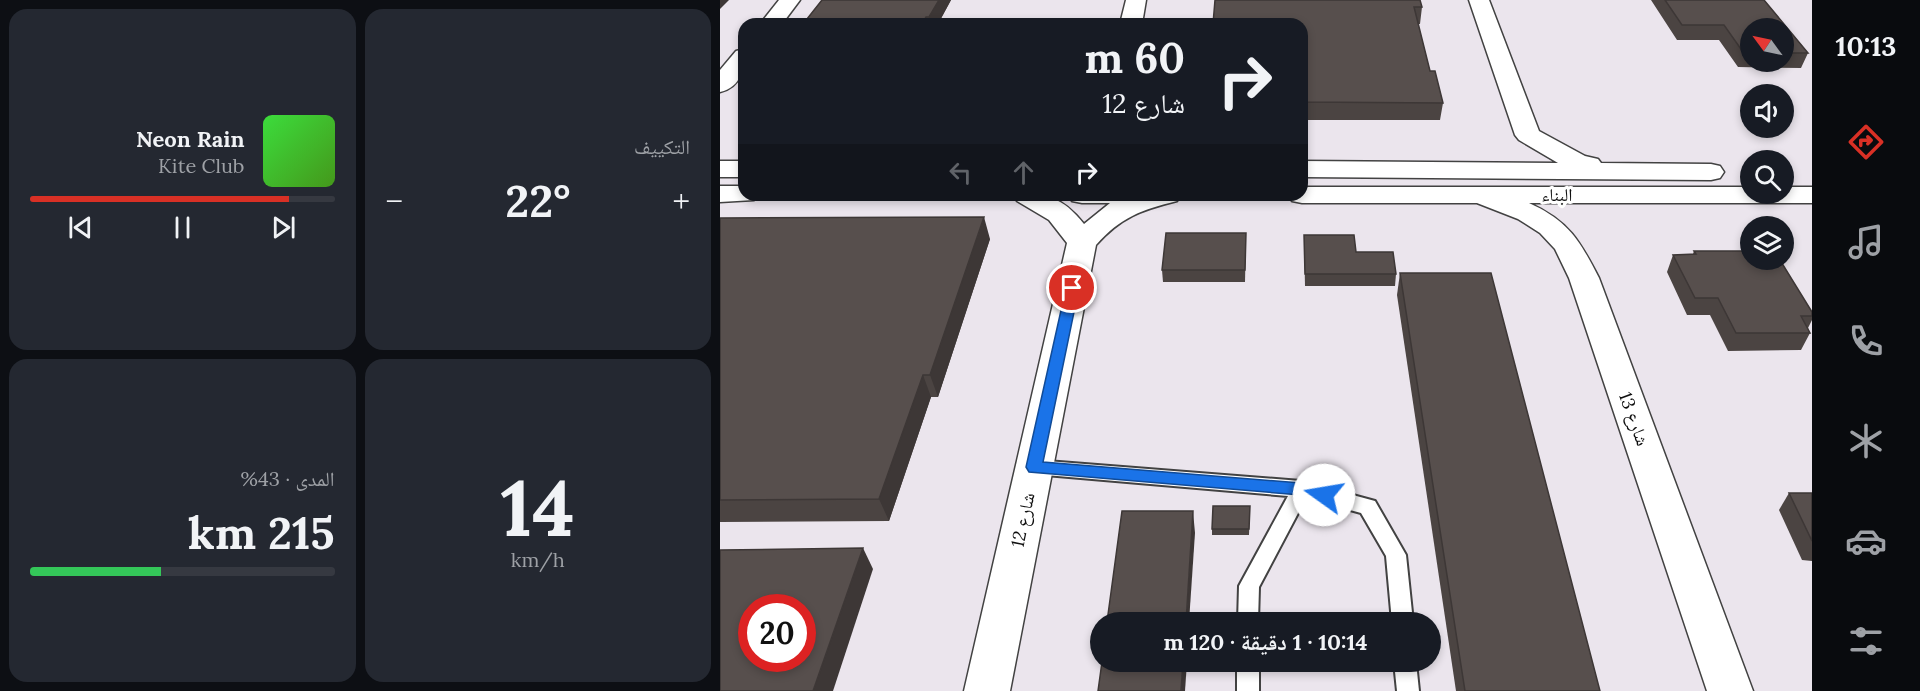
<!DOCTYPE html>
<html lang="ar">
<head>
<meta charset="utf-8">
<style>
	body { margin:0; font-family:Lora,"Noto Naskh Arabic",serif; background:#242831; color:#f1f3f6; direction:rtl; height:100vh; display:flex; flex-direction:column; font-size:22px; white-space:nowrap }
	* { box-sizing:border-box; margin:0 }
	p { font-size:20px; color:#9ea1a6 }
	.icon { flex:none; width:33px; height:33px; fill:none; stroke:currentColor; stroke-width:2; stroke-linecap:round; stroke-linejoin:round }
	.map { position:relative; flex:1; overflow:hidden; direction:ltr }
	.panel { display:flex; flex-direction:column; gap:9px; padding:9px; background:#0d0f14; width:720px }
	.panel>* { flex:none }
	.banner { position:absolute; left:18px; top:18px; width:570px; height:183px; border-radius:18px; box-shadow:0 3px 9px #0003; direction:rtl; background:#171b24; color:#f1f3f6; overflow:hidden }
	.needle { width:39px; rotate:303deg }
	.fabs { position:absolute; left:1020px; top:18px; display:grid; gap:12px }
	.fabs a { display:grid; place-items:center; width:54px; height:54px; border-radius:50%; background:#171b24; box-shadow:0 3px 9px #0003; font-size:30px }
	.speed { position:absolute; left:18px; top:594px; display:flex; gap:12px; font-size:30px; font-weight:700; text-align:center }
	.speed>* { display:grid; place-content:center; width:78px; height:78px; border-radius:50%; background:#171b24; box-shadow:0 3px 9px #0003; line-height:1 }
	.speed .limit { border:9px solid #d22; background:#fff; color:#111 }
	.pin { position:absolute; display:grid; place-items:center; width:51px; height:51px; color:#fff; margin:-26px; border:3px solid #fff; border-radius:50%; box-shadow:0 2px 6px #0007 }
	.me { position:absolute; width:66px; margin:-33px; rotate:283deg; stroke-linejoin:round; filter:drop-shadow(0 0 4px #0008) }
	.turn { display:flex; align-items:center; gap:21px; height:126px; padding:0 24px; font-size:27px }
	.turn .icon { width:78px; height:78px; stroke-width:2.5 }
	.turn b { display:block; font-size:42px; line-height:51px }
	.lanes { display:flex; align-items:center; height:57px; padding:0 24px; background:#0003; justify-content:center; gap:30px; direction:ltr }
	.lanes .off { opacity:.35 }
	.big { font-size:45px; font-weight:700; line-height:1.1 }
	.panel .card { flex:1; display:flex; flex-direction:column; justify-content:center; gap:9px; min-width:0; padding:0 21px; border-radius:18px; background:#242831 }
	.panel .dial { align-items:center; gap:0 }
	.dial b { font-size:78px; line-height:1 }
	.song { display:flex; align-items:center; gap:18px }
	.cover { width:72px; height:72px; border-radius:9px; background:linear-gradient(135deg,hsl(120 70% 55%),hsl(100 70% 35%)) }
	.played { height:6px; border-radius:3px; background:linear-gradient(90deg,#d93025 85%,#363941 85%) }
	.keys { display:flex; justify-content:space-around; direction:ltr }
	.heat { display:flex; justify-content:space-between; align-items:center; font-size:33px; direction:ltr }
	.charge { height:9px; border-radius:4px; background:linear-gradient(90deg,#34c759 43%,#363941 0) }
	.panel .tiles { flex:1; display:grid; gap:9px; grid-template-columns:repeat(2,1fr) }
	.trip { position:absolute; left:370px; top:612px; width:351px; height:60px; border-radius:30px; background:#171b24; box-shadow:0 3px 9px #0003; font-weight:700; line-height:60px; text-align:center; direction:rtl }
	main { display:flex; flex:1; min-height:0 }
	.tab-bar { display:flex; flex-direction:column; width:108px; justify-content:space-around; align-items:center; background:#090b0e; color:#9ea1a6 }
	.tab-bar .icon { width:42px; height:42px }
	.tab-bar .active { color:#d93025 }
	.tab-bar b { font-size:27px; color:#f1f3f6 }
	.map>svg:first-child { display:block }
	.industrial { fill:#ebe5ed; fill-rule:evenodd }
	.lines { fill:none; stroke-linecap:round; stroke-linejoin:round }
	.service-casing { stroke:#424242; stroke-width:4 }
	.minor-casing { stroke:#424242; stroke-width:3 }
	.service { fill:#fff; fill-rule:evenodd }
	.minor { fill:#fff; fill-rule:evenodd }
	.wall { fill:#4b4442; fill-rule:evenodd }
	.shaded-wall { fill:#3d3736 }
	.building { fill:#574f4d; stroke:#3d3736; stroke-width:1.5; fill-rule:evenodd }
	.route { fill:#1a73e8; stroke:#114b97; stroke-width:1.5 }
	.labels { text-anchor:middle; stroke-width:6; stroke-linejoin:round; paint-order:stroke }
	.street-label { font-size:18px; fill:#0f0f0f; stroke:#fff }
</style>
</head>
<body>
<main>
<nav class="tab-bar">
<b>10:13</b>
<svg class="icon active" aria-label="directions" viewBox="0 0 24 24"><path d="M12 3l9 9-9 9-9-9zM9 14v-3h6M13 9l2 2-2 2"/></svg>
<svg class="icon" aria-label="music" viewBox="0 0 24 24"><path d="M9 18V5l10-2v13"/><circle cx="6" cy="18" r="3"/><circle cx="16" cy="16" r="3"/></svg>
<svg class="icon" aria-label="phone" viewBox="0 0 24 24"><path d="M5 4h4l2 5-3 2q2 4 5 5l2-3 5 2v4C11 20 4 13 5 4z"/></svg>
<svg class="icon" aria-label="climate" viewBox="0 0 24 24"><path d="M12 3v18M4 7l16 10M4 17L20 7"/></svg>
<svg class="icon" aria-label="car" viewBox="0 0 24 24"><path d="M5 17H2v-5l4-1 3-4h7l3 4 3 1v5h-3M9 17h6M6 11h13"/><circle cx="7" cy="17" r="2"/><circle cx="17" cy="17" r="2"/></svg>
<svg class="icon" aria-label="filters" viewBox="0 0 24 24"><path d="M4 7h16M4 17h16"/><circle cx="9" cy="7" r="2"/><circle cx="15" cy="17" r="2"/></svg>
</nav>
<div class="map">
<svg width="1092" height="691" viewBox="0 0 1092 691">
	<rect width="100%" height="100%" fill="#fefaf3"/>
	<path class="industrial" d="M 0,0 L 1092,0 L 1092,691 L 0,691 ZM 24,24 L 582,24 L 582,195 L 24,195 ZM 1030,28 L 1064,28 L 1064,62 L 1030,62 ZM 1030,94 L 1064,94 L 1064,128 L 1030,128 ZM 1030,160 L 1064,160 L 1064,194 L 1030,194 ZM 1030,226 L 1064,226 L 1064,260 L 1030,260 ZM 32,608 L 82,608 L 82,658 L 32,658 ZM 381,622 L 711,622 L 711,662 L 381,662 Z"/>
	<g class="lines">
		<defs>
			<g id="service">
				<polygon points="314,460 581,481 655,501 686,555 693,622 672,622 666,556 641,513 586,498 539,587 538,622 518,622 519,586 568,496 314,474 307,472 305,467 307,462"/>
				<rect x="517" y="662" width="22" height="29"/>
				<polygon points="674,662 696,662 699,691 677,691"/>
			</g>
			<g id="minor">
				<polygon points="59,0 80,0 62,24 40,24"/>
				<polygon points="406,0 426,0 422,24 400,24"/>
				<polygon points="749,0 769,0 819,131 865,156 878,159 881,163 991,164 1000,166 1004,172 1000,178 991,180 582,177 582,161 838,163 799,140 795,135"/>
				<path d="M 24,49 C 24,68 22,87 0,92 L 0,70 L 16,51 Z"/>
				<rect x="0" y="161" width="24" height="16"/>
				<polygon points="0,186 24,186 24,195 37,195 34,200 0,202"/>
				<path d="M 582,187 L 1030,187 L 1030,194 L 1064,194 L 1064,187 L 1092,187 L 1092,203 L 809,203 C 849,221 860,241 879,278 L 1033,691 L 987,691 L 849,278 L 835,249 L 820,233 L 798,219 L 757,203 L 582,203 L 572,201 L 568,195 L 582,195 Z"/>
				<path d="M 293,195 C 327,195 341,195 364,224 L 390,203 L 362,203 L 352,201 L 348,195 L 406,195 L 404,198 L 414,195 L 461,195 L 457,201 C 421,210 401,217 376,245 L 290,691 L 244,691 L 347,243 L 329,220 L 297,201 Z"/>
			</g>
		</defs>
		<use href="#service" class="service-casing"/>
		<use href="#minor" class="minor-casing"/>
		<use href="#service" class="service"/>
		<use href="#minor" class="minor"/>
	</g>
	<g class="wall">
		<polygon points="102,0 231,0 218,24 83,24"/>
		<polygon points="495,0 702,7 700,24 698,24 710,71 723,103 720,120 582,120 582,24"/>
		<path d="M 931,0 L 1044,0 L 1088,53 L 1081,68 L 1018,67 L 999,40 L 957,40 ZM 1030,28 L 1064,28 L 1064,62 L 1030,62 Z"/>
		<polygon points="0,218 270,239 218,397 211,397 169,521 0,522"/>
		<polygon points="526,233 525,282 443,282 442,270"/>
		<polygon points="584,235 636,252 676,274 675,286 585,286"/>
		<polygon points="974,251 1092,312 1092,320 1088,328 1090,333 1081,350 1008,351 990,315 967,315 947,272 953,255 973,254"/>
		<polygon points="680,273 880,691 736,691 677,295"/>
		<polygon points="1069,493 1092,493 1092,561 1082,560 1059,510"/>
		<polygon points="530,506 529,535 492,535 492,529"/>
	</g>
	<g class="shaded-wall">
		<polygon points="0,0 9,0 0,9"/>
		<polygon points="219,0 231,0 218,24 211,24 209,17"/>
		<polygon points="206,17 208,24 202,24"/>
		<polygon points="264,217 270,239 218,397 210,375"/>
		<polygon points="203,375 211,397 169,521 159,499"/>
		<polygon points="473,511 475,533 469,622 466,622"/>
		<polygon points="143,548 153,569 113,691 93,691"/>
		<polygon points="463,662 467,662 465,691 461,691"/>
	</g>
	<g class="building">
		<polygon points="102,0 219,0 209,17 206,17 202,24 83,24"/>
		<polygon points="495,0 700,0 702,7 694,7 710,71 715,71 723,103 582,102 582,24 493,24"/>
		<polygon points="945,0 1044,0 1088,53 1064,53 1064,28 1030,28 1030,52 1023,52 1004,25 962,25"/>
		<polygon points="264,217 210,375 203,375 159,499 0,500 0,218"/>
		<polygon points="446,233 526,233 525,270 442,270"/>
		<polygon points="584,235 634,235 636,252 673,252 676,274 585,274"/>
		<polygon points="974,251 1030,251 1030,260 1060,260 1092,312 1092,316 1081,316 1090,333 1016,333 998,298 975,298 953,255 976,254"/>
		<polygon points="680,273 771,273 880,691 745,691"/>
		<polygon points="1069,493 1092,493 1092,541"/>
		<polygon points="493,506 530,506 529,529 492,529"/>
		<polygon points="402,511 473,511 466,622 387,622"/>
		<path d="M 143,548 L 93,691 L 0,691 L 0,550 ZM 32,608 L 82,608 L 82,658 L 32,658 Z"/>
		<polygon points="382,662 463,662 461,691 378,691"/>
	</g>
	<polygon class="route" points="352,284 359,288 323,462 581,483 609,490 612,495 609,500 604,501 581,495 309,472 306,467 346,288"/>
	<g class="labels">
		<g class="street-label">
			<text x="837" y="201">البناء</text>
			<text transform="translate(914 419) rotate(70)" y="6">شارع 13</text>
			<text transform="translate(303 520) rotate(-78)" y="6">شارع 12</text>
		</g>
	</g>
</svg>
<div class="fabs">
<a><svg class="needle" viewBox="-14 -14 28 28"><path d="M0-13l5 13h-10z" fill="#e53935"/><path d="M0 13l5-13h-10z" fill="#9ea1a6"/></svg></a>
<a><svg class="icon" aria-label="sound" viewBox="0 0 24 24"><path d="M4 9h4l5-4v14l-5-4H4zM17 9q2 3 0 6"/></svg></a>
<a><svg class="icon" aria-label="search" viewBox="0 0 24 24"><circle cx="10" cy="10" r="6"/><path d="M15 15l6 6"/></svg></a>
<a><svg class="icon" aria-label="layers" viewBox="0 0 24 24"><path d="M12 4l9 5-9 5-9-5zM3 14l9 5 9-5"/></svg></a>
</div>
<div class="speed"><div class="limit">20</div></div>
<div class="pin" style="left:352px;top:288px;background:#d93025"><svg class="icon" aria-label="arrive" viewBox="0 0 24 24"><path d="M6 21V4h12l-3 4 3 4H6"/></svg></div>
<svg class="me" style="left:604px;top:495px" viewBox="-20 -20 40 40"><circle r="19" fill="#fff"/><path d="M0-13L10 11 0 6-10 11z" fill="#1a73e8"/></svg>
<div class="trip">10:14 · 1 دقيقة · 120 m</div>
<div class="banner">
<div class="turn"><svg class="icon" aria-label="right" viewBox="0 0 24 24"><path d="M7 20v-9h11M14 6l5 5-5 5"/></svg><div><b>60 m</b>شارع 12</div></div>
<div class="lanes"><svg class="icon off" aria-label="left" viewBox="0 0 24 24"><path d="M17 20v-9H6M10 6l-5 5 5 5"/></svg><svg class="icon off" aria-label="ahead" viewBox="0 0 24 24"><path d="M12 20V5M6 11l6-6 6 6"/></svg><svg class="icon" aria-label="right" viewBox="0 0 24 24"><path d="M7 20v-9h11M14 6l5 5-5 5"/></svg></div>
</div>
</div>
<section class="panel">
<div class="tiles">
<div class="card"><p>التكييف</p>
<div class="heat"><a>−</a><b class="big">22°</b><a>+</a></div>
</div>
<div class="card">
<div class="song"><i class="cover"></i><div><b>Neon Rain</b><p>Kite Club</p></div></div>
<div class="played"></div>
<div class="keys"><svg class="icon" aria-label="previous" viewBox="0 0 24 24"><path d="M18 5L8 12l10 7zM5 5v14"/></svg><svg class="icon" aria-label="pause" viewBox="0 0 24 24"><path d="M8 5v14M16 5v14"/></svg><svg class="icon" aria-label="next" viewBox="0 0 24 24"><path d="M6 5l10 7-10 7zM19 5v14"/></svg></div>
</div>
<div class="card dial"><b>14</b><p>km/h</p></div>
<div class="card"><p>المدى · 43%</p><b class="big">215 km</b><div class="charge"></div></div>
</div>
</section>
</main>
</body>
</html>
